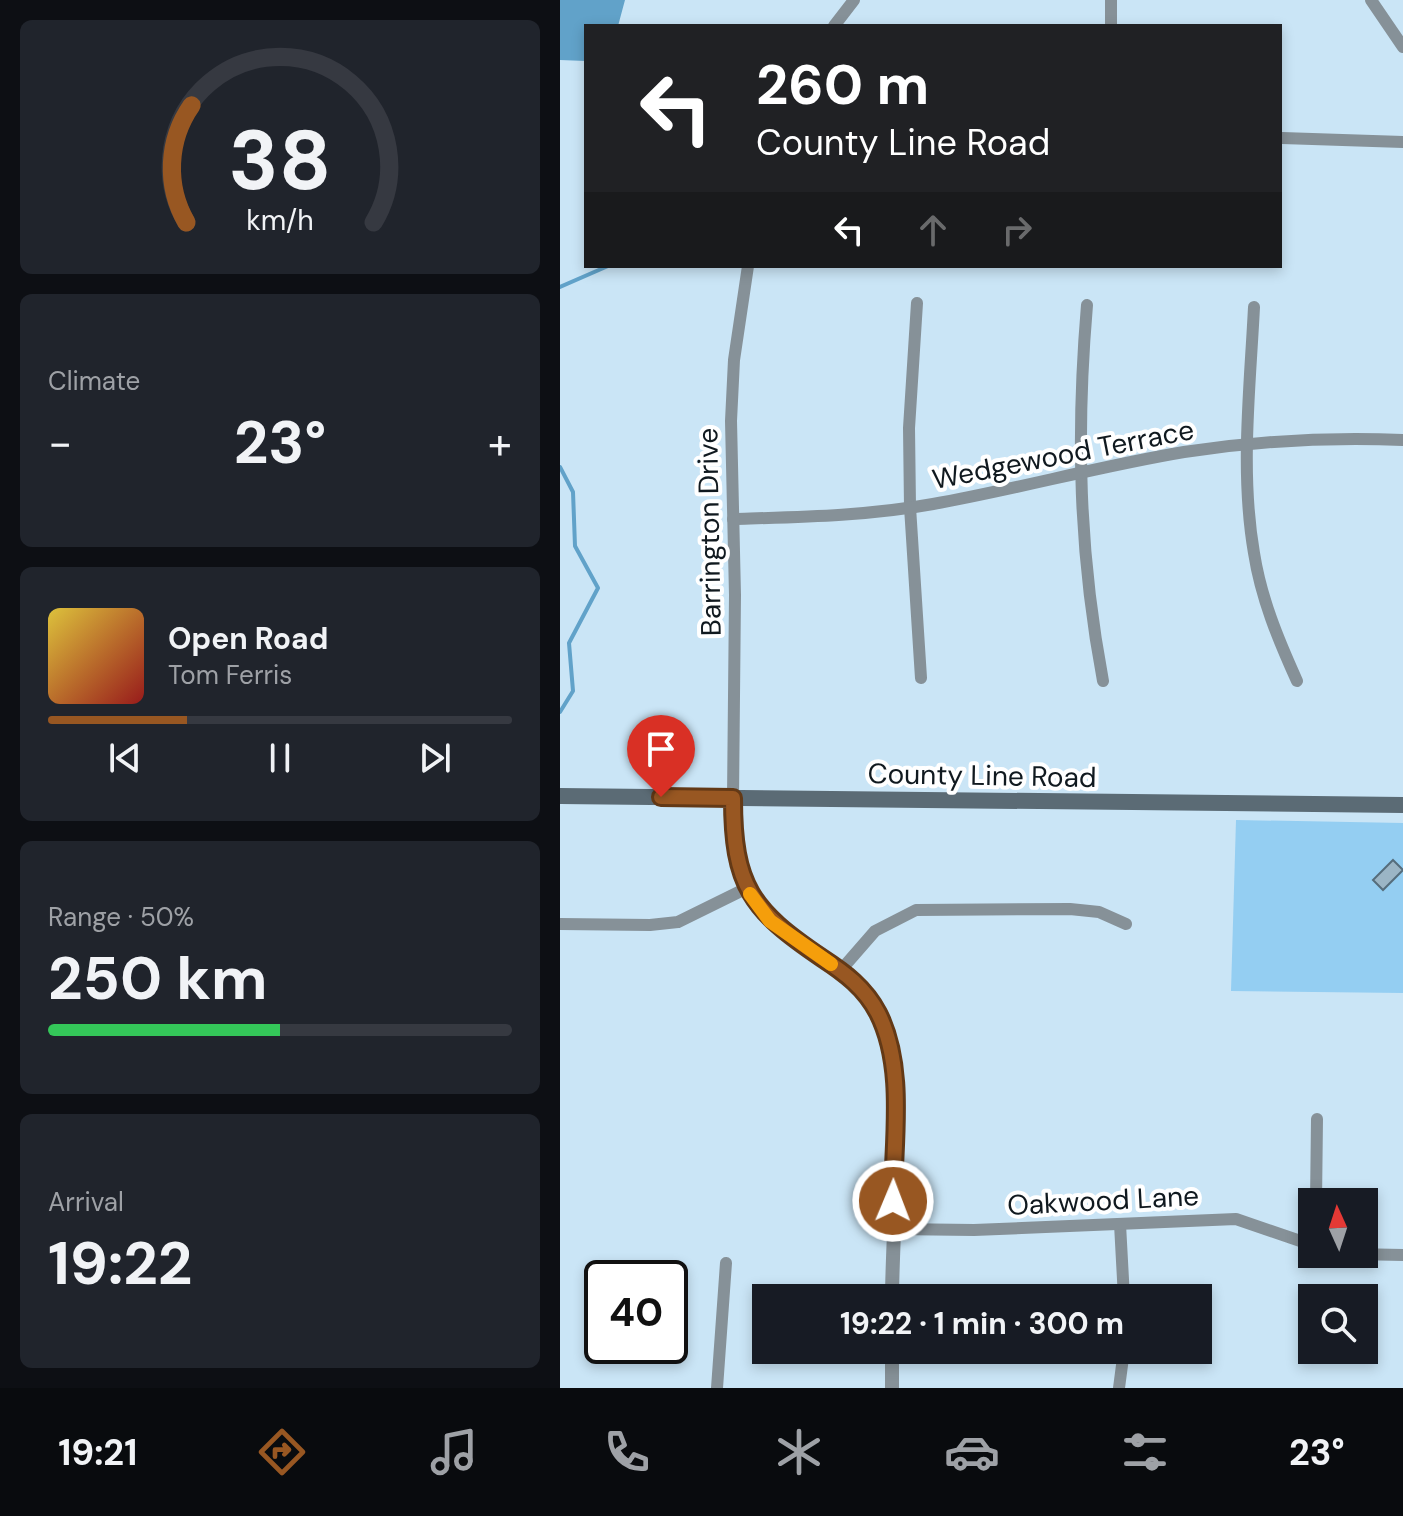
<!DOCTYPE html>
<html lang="en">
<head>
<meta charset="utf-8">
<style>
	body { margin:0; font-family:"DM Sans",sans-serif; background:#20242c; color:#f1f3f6; height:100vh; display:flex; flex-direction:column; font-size:30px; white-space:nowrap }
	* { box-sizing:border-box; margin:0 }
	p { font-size:26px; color:#9ea1a6 }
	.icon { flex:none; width:44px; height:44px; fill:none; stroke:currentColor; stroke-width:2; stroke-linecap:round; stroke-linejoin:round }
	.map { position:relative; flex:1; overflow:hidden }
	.side { display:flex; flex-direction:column; gap:20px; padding:20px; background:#0d0f14; width:560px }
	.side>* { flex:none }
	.guide { position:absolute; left:24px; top:24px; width:698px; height:244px; border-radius:0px; box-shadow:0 4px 12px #0003; background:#202124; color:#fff; overflow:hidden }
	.needle { width:52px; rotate:357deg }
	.tools { position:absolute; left:738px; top:1188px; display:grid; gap:16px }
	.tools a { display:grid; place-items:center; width:80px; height:80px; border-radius:0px; background:#171b24; box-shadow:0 4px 12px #0003; font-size:40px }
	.speed { position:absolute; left:24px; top:1260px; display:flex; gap:16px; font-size:40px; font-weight:700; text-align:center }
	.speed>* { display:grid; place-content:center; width:104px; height:104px; border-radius:50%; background:#171b24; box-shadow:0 4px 12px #0003; line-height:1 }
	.speed .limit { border:4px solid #111; border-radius:12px; background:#fff; color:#111 }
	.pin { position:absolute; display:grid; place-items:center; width:68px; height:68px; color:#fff; margin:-82px -34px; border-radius:50% 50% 50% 0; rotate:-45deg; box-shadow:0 0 8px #0007 }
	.pin .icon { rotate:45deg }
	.me { position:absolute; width:88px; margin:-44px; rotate:1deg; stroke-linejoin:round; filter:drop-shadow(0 0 6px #0008) }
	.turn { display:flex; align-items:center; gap:28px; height:168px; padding:0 40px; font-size:36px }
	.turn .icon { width:104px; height:104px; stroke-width:2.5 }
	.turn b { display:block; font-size:56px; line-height:68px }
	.lanes { display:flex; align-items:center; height:76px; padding:0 40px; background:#0003; justify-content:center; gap:40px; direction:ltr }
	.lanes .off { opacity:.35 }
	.big { font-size:60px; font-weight:700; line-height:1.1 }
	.side .widget { flex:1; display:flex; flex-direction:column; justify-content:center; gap:12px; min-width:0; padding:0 28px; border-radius:12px; background:#20242c }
	.side .dial { align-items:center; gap:0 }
	.dial svg { height:208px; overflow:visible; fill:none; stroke:#363941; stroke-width:7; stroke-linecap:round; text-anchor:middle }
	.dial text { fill:#f1f3f6; stroke:none }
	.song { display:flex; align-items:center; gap:24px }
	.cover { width:96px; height:96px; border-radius:12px; background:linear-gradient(135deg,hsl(50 70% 55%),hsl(0 70% 35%)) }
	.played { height:8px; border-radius:4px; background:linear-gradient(90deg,#985722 30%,#363941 30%) }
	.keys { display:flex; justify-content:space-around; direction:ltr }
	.heat { display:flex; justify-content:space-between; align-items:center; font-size:44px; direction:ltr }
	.charge { height:12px; border-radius:6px; background:linear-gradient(90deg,#34c759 50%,#363941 0) }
	.trip { position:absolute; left:192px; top:1284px; width:460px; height:80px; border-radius:0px; background:#171b24; box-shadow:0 4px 12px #0003; font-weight:700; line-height:80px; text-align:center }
	.menu { display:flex; height:128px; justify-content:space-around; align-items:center; background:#090b0e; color:#9ea1a6 }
	.menu .icon { width:56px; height:56px }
	.menu .on { color:#985722 }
	.menu b { font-size:36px; color:#f1f3f6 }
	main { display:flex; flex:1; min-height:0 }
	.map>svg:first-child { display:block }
	.green { fill:#94cef2 }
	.water { fill:#61a2c9 }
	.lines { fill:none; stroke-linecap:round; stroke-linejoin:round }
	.stream { stroke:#61a2c9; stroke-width:4 }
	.building { fill:#9bb5c5; stroke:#556d7c; stroke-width:2 }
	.minor { stroke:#869198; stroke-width:12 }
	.tertiary { stroke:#869198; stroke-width:14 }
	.secondary { stroke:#5b6b75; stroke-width:16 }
	.route-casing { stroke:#633916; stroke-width:20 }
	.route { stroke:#985722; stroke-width:14 }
	.slow { stroke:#f59e0b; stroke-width:14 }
	.labels { text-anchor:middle; stroke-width:8; stroke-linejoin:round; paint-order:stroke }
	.street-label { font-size:28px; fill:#10191f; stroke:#fff }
</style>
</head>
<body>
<main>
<section class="side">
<div class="widget dial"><svg viewBox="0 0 100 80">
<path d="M14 69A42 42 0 1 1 86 69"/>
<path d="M14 69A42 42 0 0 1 16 24" stroke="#985722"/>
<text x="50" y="56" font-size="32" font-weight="700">38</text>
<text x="50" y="72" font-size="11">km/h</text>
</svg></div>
<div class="widget"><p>Climate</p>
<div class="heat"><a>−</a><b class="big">23°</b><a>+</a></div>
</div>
<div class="widget">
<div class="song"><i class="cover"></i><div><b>Open Road</b><p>Tom Ferris</p></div></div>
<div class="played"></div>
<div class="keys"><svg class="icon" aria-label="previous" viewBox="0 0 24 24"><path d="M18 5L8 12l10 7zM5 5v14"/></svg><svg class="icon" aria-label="pause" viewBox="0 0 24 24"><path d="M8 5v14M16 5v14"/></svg><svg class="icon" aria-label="next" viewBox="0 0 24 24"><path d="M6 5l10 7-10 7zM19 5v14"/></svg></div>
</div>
<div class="widget"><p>Range · 50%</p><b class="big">250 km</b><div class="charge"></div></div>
<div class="widget"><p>Arrival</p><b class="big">19:22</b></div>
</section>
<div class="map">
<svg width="843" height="1388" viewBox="0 0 843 1388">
	<rect width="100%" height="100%" fill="#cae5f6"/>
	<polygon class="green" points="676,820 843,823 843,993 671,991"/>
	<polygon class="water" points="0,0 65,0 58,26 26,26 26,61 0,60"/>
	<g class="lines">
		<g class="stream">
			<polyline points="0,287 48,266"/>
			<polyline points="0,467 13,492 15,546 38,588 9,643 13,691 0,712"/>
		</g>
	</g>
	<polygon class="building" points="833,860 843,870 823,890 813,880"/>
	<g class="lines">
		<g class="minor">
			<polyline points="811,0 843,47"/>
			<polyline points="274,26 294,0"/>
			<polyline points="551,26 551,0"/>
			<polyline points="722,138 843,142"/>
			<polyline points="357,303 349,428 350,507 361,678"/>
			<path d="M 527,305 C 516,435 519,553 543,681"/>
			<path d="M 694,307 C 690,388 680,472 694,553 C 701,598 718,639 737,681"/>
			<path d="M 173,519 C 239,517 307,516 373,504 C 457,489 540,466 624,452 C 696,441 770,437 843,440"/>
			<polyline points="173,798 175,595 171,421 174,360 188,266"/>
			<polyline points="0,924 90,925 118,922 187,888"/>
			<polyline points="281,970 315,931 356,910 510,909 539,912 566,924"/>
			<polyline points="756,1202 757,1119"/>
			<polyline points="560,1224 564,1298"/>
			<polyline points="332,1229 414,1230 676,1219 752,1245"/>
			<polyline points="793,1254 843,1255"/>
			<polyline points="157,1388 166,1263"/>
			<polyline points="559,1388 564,1350"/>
		</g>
		<g class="tertiary">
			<path d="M 173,798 C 173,886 191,910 262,958 C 285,973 304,988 317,1013 C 348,1070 332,1229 332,1298"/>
			<polyline points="332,1388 332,1350"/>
		</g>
		<polyline class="secondary" points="0,796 843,805"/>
	</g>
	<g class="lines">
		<defs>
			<path id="route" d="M 101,797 L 173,798 C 173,886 191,910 262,958 C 285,973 305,988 318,1013 C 346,1068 333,1142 333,1201"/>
		</defs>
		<use href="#route" class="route-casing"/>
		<use href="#route" class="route"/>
		<polyline class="slow" points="190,894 210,921 271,964"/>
	</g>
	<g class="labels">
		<g class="street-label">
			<text transform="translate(503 454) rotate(-11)" y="10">Wedgewood Terrace</text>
			<text transform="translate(149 532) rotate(-91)" y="10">Barrington Drive</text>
			<text transform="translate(422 775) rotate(1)" y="10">County Line Road</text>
			<text transform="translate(543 1200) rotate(-3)" y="10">Oakwood Lane</text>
		</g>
	</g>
</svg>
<div class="tools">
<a><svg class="needle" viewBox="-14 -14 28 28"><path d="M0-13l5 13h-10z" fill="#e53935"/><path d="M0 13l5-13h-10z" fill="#9ea1a6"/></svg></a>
<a><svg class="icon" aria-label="search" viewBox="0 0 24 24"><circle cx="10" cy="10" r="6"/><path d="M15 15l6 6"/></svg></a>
</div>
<div class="speed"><div class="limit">40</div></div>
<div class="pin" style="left:101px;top:797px;background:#d93025"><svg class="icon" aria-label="arrive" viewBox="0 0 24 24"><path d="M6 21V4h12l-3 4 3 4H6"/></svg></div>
<svg class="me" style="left:333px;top:1201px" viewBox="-20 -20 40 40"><circle r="17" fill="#985722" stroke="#fff" stroke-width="3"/><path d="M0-11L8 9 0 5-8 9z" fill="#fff"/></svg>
<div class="trip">19:22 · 1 min · 300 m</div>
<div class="guide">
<div class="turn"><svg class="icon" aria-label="left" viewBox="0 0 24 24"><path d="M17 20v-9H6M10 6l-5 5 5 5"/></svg><div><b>260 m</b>County Line Road</div></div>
<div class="lanes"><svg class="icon" aria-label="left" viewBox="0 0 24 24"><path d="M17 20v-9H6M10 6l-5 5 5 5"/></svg><svg class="icon off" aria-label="ahead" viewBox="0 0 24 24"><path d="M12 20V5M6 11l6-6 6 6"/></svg><svg class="icon off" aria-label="right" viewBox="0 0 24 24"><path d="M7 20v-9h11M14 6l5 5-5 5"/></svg></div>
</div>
</div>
</main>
<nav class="menu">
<b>19:21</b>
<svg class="icon on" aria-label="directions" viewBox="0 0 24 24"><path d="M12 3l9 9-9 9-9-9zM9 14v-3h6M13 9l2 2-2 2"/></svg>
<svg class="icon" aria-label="music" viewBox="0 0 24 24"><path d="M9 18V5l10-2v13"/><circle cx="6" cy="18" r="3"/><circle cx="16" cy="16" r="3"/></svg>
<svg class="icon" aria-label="phone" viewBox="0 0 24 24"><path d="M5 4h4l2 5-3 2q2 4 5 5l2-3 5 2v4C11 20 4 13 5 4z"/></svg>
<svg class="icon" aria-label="climate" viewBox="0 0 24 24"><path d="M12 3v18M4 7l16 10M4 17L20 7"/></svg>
<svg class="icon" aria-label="car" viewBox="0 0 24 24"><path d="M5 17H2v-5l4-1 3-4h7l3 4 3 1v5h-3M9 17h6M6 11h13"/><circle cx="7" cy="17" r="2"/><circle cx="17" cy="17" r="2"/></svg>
<svg class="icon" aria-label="filters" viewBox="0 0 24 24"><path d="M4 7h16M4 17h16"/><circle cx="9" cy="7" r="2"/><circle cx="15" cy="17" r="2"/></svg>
<b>23°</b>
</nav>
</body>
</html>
